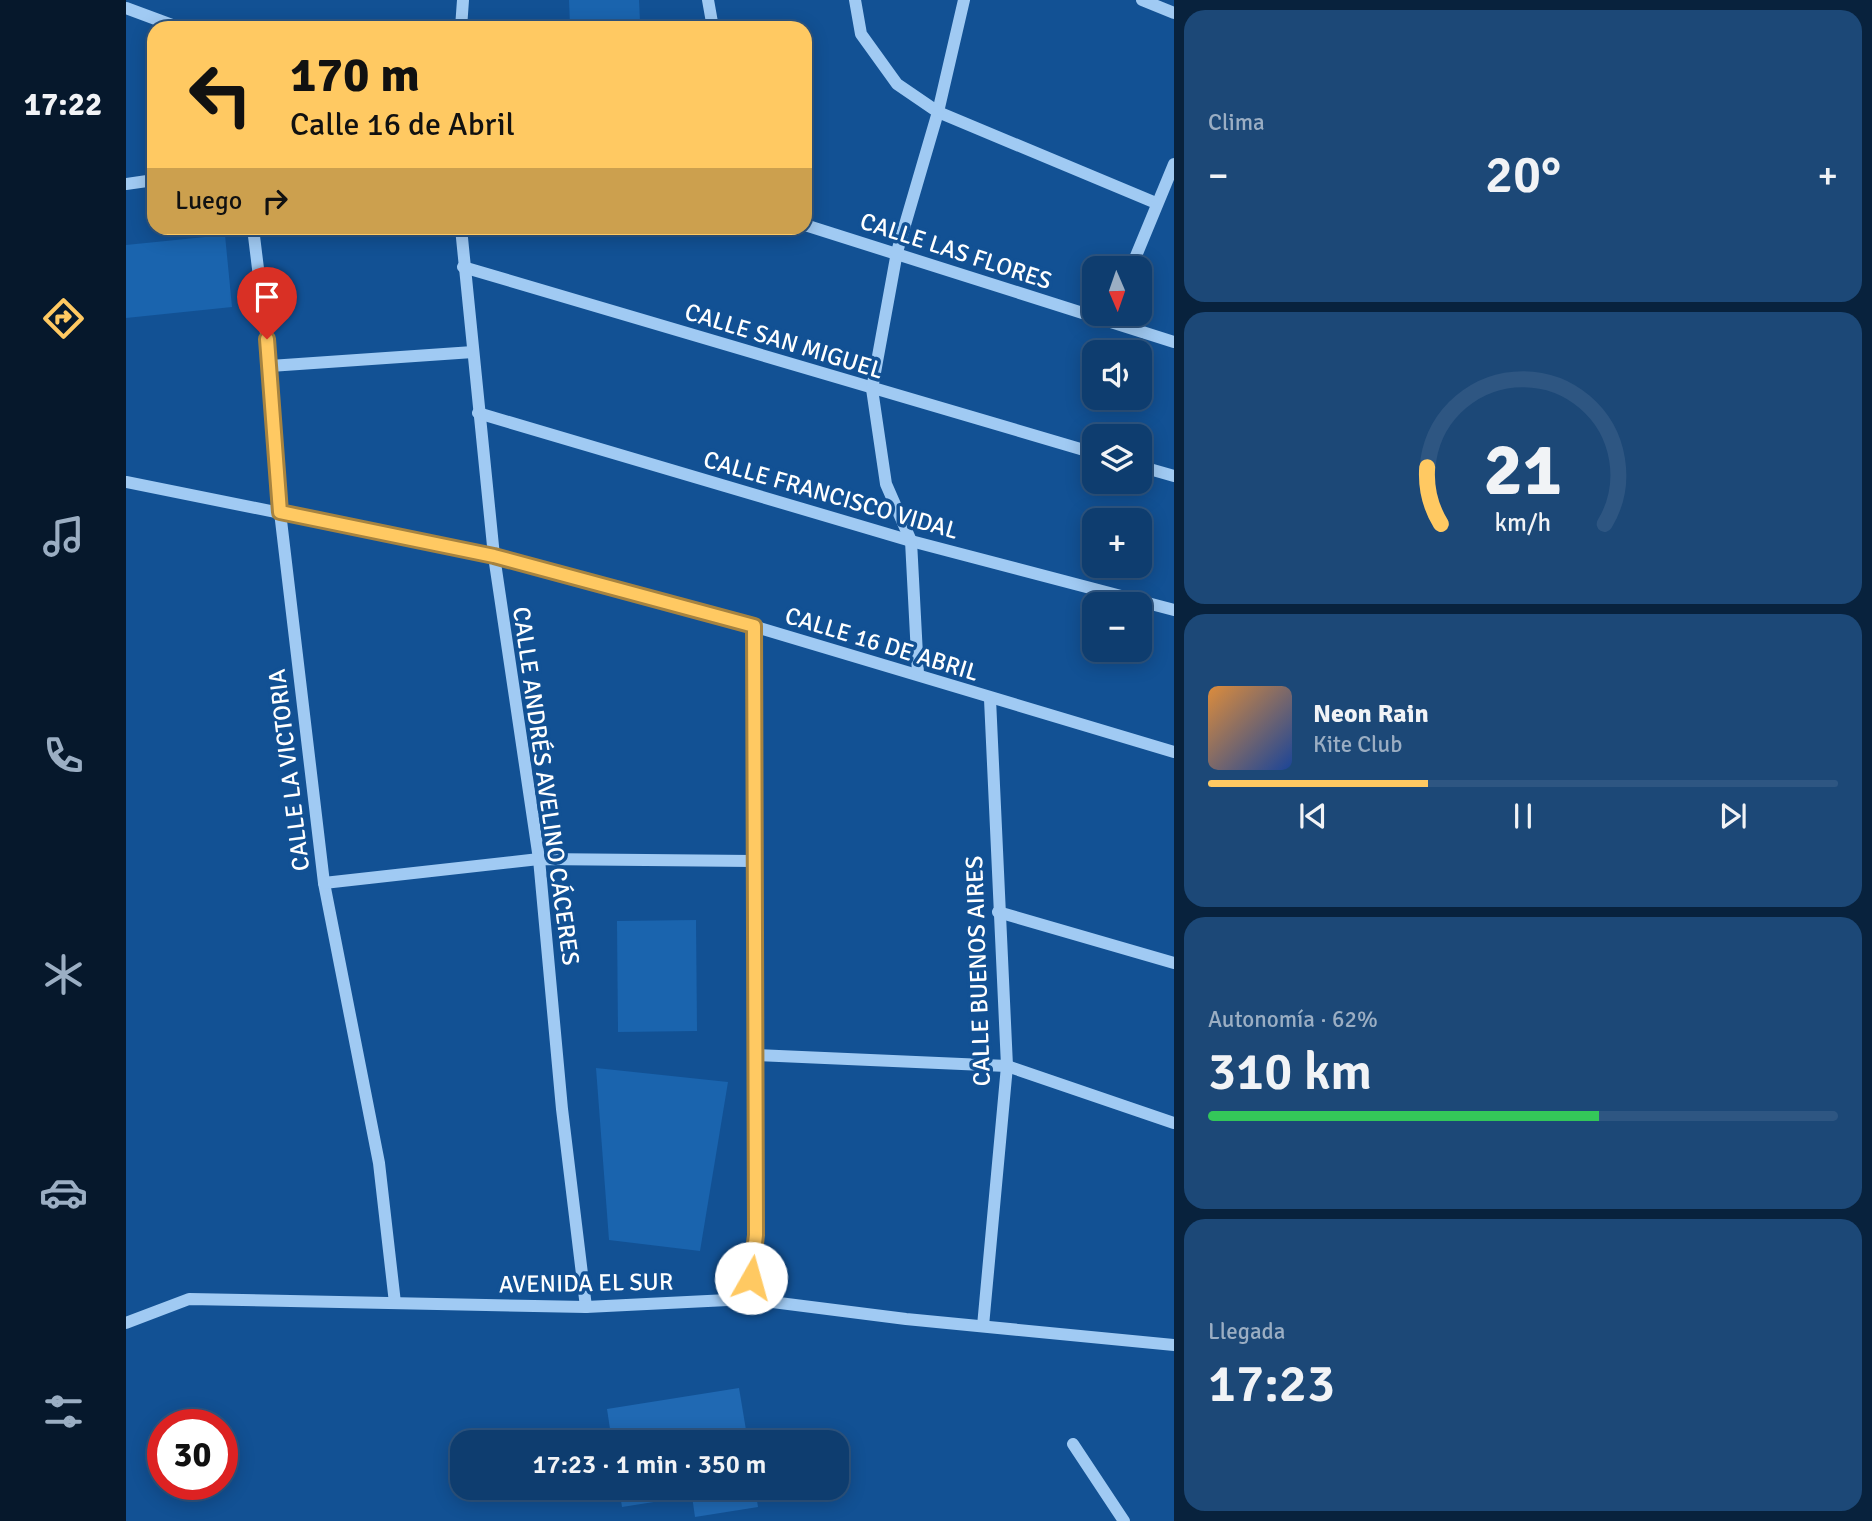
<!DOCTYPE html>
<html lang="es">
<head>
<meta charset="utf-8">
<style>
	body { margin:0; font-family:Signika,sans-serif; background:#1c4877; color:#f1f3f6; height:100vh; display:flex; flex-direction:column; font-size:26px; white-space:nowrap }
	* { box-sizing:border-box; margin:0 }
	p { font-size:23px; color:#9baec3 }
	.icon { flex:none; width:38px; height:38px; fill:none; stroke:currentColor; stroke-width:2; stroke-linecap:round; stroke-linejoin:round }
	.map { position:relative; flex:1; overflow:hidden }
	.details { display:flex; flex-direction:column; gap:10px; padding:10px; background:#08223d; width:698px }
	.details>* { flex:none }
	.top-card { position:absolute; left:21px; top:21px; width:665px; height:214px; border-radius:21px; box-shadow:0 4px 18px #0003,0 0 0 2px #2e5682; background:#ffc962; color:#111; overflow:hidden }
	.needle { width:46px; rotate:178deg }
	.controls { position:absolute; left:956px; top:256px; display:grid; gap:14px }
	.controls a { display:grid; place-items:center; width:70px; height:70px; border-radius:14px; background:#0e3d6f; box-shadow:0 4px 18px #0003,0 0 0 2px #2e5682; font-size:35px }
	.speed { position:absolute; left:21px; top:1409px; display:flex; gap:14px; font-size:35px; font-weight:700; text-align:center }
	.speed>* { display:grid; place-content:center; width:91px; height:91px; border-radius:50%; background:#0e3d6f; box-shadow:0 4px 18px #0003,0 0 0 2px #2e5682; line-height:1 }
	.speed .limit { border:10px solid #d22; background:#fff; color:#111 }
	.pin { position:absolute; display:grid; place-items:center; width:60px; height:60px; color:#fff; margin:-72px -30px; border-radius:50% 50% 50% 0; rotate:-45deg; box-shadow:0 0 7px #0007 }
	.pin .icon { rotate:45deg }
	.me { position:absolute; width:77px; margin:-38px; rotate:7deg; stroke-linejoin:round; filter:drop-shadow(0 0 5px #0008) }
	.turn { display:flex; align-items:center; gap:24px; height:147px; padding:0 28px; font-size:32px }
	.turn .icon { width:91px; height:91px; stroke-width:2.5 }
	.turn b { display:block; font-size:49px; line-height:60px }
	.then { display:flex; align-items:center; height:66px; padding:0 28px; background:#0003; gap:14px; font-size:26px }
	.big { font-size:52px; font-weight:600; line-height:1.1 }
	.details .widget { flex:1; display:flex; flex-direction:column; justify-content:center; gap:10px; min-width:0; padding:0 24px; border-radius:21px; background:#1c4877 }
	.details .dial { align-items:center; gap:0 }
	.dial svg { height:182px; overflow:visible; fill:none; stroke:#2e5682; stroke-width:7; stroke-linecap:round; text-anchor:middle }
	.dial text { fill:#f1f3f6; stroke:none }
	.song { display:flex; align-items:center; gap:21px }
	.cover { width:84px; height:84px; border-radius:10px; background:linear-gradient(135deg,hsl(30 70% 55%),hsl(220 70% 35%)) }
	.played { height:7px; border-radius:4px; background:linear-gradient(90deg,#ffc962 35%,#2e5682 35%) }
	.keys { display:flex; justify-content:space-around; direction:ltr }
	.heat { display:flex; justify-content:space-between; align-items:center; font-size:38px; direction:ltr }
	.charge { height:10px; border-radius:5px; background:linear-gradient(90deg,#34c759 62%,#2e5682 0) }
	.trip { position:absolute; left:324px; top:1430px; width:399px; height:70px; border-radius:21px; background:#0e3d6f; box-shadow:0 4px 18px #0003,0 0 0 2px #2e5682; font-weight:600; line-height:70px; text-align:center }
	main { display:flex; flex:1; min-height:0 }
	.dock { display:flex; flex-direction:column; width:126px; justify-content:space-around; align-items:center; background:#06182c; color:#9baec3 }
	.dock .icon { width:49px; height:49px }
	.dock .current { color:#ffc962 }
	.dock b { font-size:32px; color:#f1f3f6 }
	.map>svg:first-child { display:block }
	.green { fill:#1a64ae }
	.building { fill:#2069b3 }
	.lines { fill:none; stroke-linecap:round; stroke-linejoin:round }
	.minor { stroke:#a0caf3; stroke-width:12 }
	.route-casing { stroke:#a68340; stroke-width:18 }
	.route { stroke:#ffc962; stroke-width:12 }
	.labels { text-anchor:middle; stroke-width:7; stroke-linejoin:round; paint-order:stroke }
	.street-label { font-size:24px; fill:#fff; stroke:#125194 }
</style>
</head>
<body>
<main>
<nav class="dock">
<b>17:22</b>
<svg class="icon current" aria-label="directions" viewBox="0 0 24 24"><path d="M12 3l9 9-9 9-9-9zM9 14v-3h6M13 9l2 2-2 2"/></svg>
<svg class="icon" aria-label="music" viewBox="0 0 24 24"><path d="M9 18V5l10-2v13"/><circle cx="6" cy="18" r="3"/><circle cx="16" cy="16" r="3"/></svg>
<svg class="icon" aria-label="phone" viewBox="0 0 24 24"><path d="M5 4h4l2 5-3 2q2 4 5 5l2-3 5 2v4C11 20 4 13 5 4z"/></svg>
<svg class="icon" aria-label="climate" viewBox="0 0 24 24"><path d="M12 3v18M4 7l16 10M4 17L20 7"/></svg>
<svg class="icon" aria-label="car" viewBox="0 0 24 24"><path d="M5 17H2v-5l4-1 3-4h7l3 4 3 1v5h-3M9 17h6M6 11h13"/><circle cx="7" cy="17" r="2"/><circle cx="17" cy="17" r="2"/></svg>
<svg class="icon" aria-label="filters" viewBox="0 0 24 24"><path d="M4 7h16M4 17h16"/><circle cx="9" cy="7" r="2"/><circle cx="15" cy="17" r="2"/></svg>
</nav>
<div class="map">
<svg width="1048" height="1521" viewBox="0 0 1048 1521">
	<rect width="100%" height="100%" fill="#125194"/>
	<g class="green">
		<polygon points="443,0 513,0 514,22 444,26"/>
		<polygon points="99,235 106,307 0,318 0,245"/>
		<polygon points="570,920 571,1031 492,1032 491,921"/>
		<polygon points="470,1068 602,1082 574,1251 483,1240"/>
	</g>
	<g class="building">
		<polygon points="613,1388 622,1442 486,1442 481,1409"/>
		<polygon points="493,1488 629,1488 632,1507 569,1517 566,1496 496,1507"/>
	</g>
	<g class="lines">
		<g class="minor">
			<polyline points="582,0 587,28"/>
			<polyline points="729,0 735,34 771,84 812,112 1030,203"/>
			<polyline points="1016,0 1048,13"/>
			<polyline points="0,8 54,28"/>
			<polyline points="335,28 337,0"/>
			<polyline points="0,184 28,180"/>
			<polyline points="679,225 1048,342"/>
			<polyline points="127,228 144,366 154,512 198,883 253,1163 269,1303"/>
			<polyline points="335,228 368,556 413,859 436,1109 460,1307"/>
			<polyline points="337,267 968,453"/>
			<polyline points="1005,268 1048,164"/>
			<polyline points="144,366 347,352"/>
			<polyline points="352,413 785,541 1048,610"/>
			<polyline points="1013,466 1048,476"/>
			<polyline points="0,482 368,556 627,626 1048,752"/>
			<polyline points="792,674 785,541 760,484 746,389 771,252 812,112 838,0"/>
			<polyline points="198,883 413,859 627,861"/>
			<polyline points="872,912 1048,963"/>
			<polyline points="630,1055 881,1066 1048,1123"/>
			<polyline points="622,1299 630,1235 627,626"/>
			<polyline points="0,1323 63,1299 460,1307 622,1299 780,1319 1048,1345"/>
			<polyline points="857,1326 881,1066 864,699"/>
			<polyline points="947,1444 998,1521"/>
		</g>
	</g>
	<g class="lines">
		<defs>
			<polyline id="route" points="141,339 154,512 368,556 628,626 630,1235 625,1278"/>
		</defs>
		<use href="#route" class="route-casing"/>
		<use href="#route" class="route"/>
	</g>
	<g class="labels">
		<g class="street-label">
			<text transform="translate(830 251) rotate(18)" y="8">CALLE LAS FLORES</text>
			<text transform="translate(658 341) rotate(17)" y="8">CALLE SAN MIGUEL</text>
			<text transform="translate(705 495) rotate(16)" y="8">CALLE FRANCISCO VIDAL</text>
			<text transform="translate(756 644) rotate(17)" y="8">CALLE 16 DE ABRIL</text>
			<text transform="translate(163 770) rotate(-97)" y="8">CALLE LA VICTORIA</text>
			<text transform="translate(420 786) rotate(82)" y="8">CALLE ANDRÉS AVELINO CÁCERES</text>
			<text transform="translate(852 971) rotate(-92)" y="8">CALLE BUENOS AIRES</text>
			<text transform="translate(460 1283) rotate(-1)" y="8">AVENIDA EL SUR</text>
		</g>
	</g>
</svg>
<div class="controls">
<a><svg class="needle" viewBox="-14 -14 28 28"><path d="M0-13l5 13h-10z" fill="#e53935"/><path d="M0 13l5-13h-10z" fill="#9baec3"/></svg></a>
<a><svg class="icon" aria-label="sound" viewBox="0 0 24 24"><path d="M4 9h4l5-4v14l-5-4H4zM17 9q2 3 0 6"/></svg></a>
<a><svg class="icon" aria-label="layers" viewBox="0 0 24 24"><path d="M12 4l9 5-9 5-9-5zM3 14l9 5 9-5"/></svg></a>
<a>+</a>
<a>−</a>
</div>
<div class="speed"><div class="limit">30</div></div>
<div class="pin" style="left:141px;top:339px;background:#d93025"><svg class="icon" aria-label="arrive" viewBox="0 0 24 24"><path d="M6 21V4h12l-3 4 3 4H6"/></svg></div>
<svg class="me" style="left:625px;top:1278px" viewBox="-20 -20 40 40"><circle r="19" fill="#fff"/><path d="M0-13L10 11 0 6-10 11z" fill="#ffc962"/></svg>
<div class="trip">17:23 · 1 min · 350 m</div>
<div class="top-card">
<div class="turn"><svg class="icon" aria-label="left" viewBox="0 0 24 24"><path d="M17 20v-9H6M10 6l-5 5 5 5"/></svg><div><b>170 m</b>Calle 16 de Abril</div></div>
<div class="then">Luego<svg class="icon" aria-label="right" viewBox="0 0 24 24"><path d="M7 20v-9h11M14 6l5 5-5 5"/></svg></div>
</div>
</div>
<section class="details">
<div class="widget"><p>Clima</p>
<div class="heat"><a>−</a><b class="big">20°</b><a>+</a></div>
</div>
<div class="widget dial"><svg viewBox="0 0 100 80">
<path d="M14 69A42 42 0 1 1 86 69"/>
<path d="M14 69A42 42 0 0 1 8 44" stroke="#ffc962"/>
<text x="50" y="56" font-size="32" font-weight="700">21</text>
<text x="50" y="72" font-size="11">km/h</text>
</svg></div>
<div class="widget">
<div class="song"><i class="cover"></i><div><b>Neon Rain</b><p>Kite Club</p></div></div>
<div class="played"></div>
<div class="keys"><svg class="icon" aria-label="previous" viewBox="0 0 24 24"><path d="M18 5L8 12l10 7zM5 5v14"/></svg><svg class="icon" aria-label="pause" viewBox="0 0 24 24"><path d="M8 5v14M16 5v14"/></svg><svg class="icon" aria-label="next" viewBox="0 0 24 24"><path d="M6 5l10 7-10 7zM19 5v14"/></svg></div>
</div>
<div class="widget"><p>Autonomía · 62%</p><b class="big">310 km</b><div class="charge"></div></div>
<div class="widget"><p>Llegada</p><b class="big">17:23</b></div>
</section>
</main>
</body>
</html>
